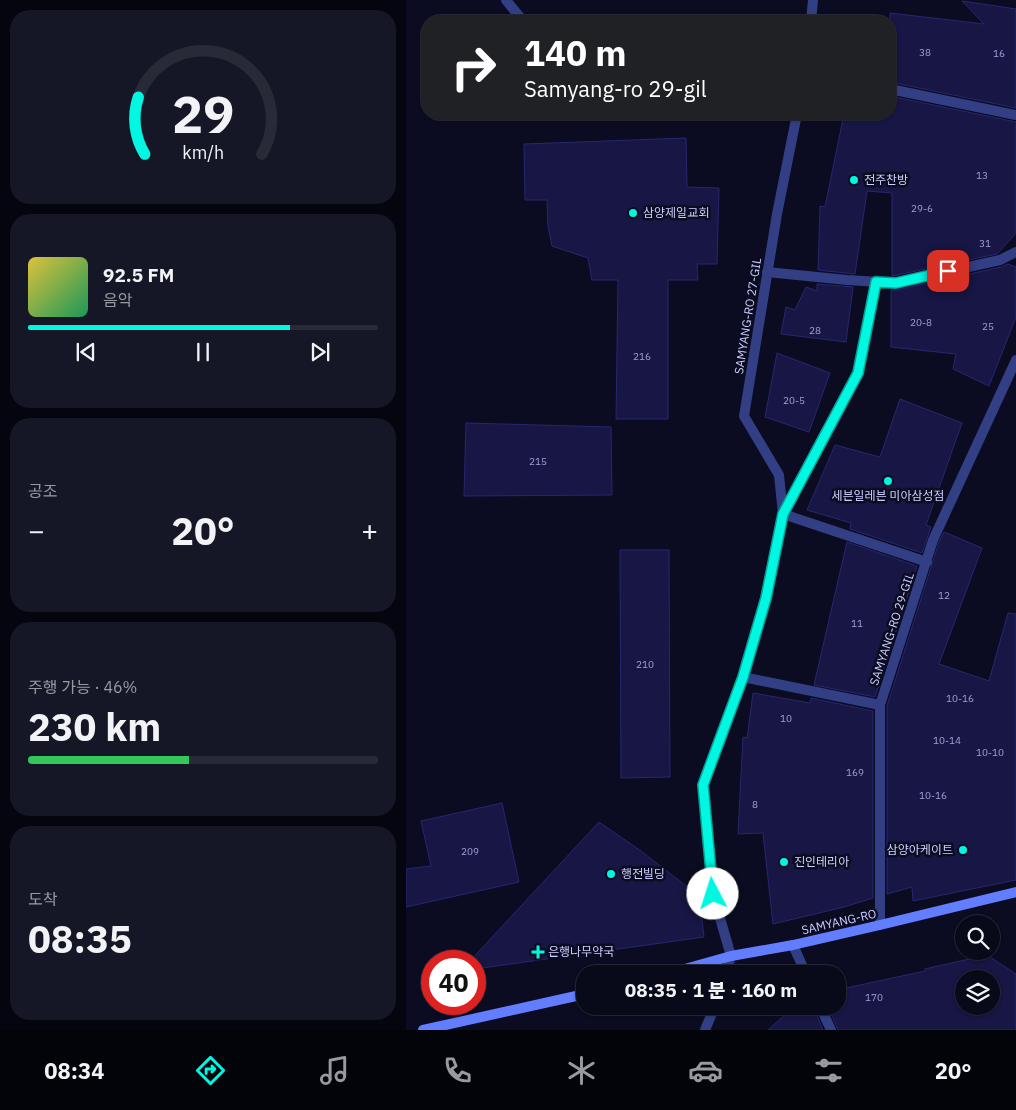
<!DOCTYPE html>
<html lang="ko">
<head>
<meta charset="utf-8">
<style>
	body { margin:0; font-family:"IBM Plex Sans","Noto Sans KR",sans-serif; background:#161726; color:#f1f3f6; height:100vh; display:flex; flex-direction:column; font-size:19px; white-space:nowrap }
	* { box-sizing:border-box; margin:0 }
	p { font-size:16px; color:#989aa2 }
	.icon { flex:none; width:28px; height:28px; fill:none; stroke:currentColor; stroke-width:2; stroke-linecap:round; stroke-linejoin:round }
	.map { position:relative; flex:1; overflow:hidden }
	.drawer { display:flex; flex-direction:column; gap:10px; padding:10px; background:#04050e; width:406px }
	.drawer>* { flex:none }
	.hud { position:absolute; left:15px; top:15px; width:475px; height:105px; border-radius:20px; box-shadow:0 1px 4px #0004,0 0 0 1px #292a38; background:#202124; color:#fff; overflow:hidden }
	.buttons { position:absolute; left:549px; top:915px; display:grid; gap:10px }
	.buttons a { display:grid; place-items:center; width:45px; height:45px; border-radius:50%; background:#080919; box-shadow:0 1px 4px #0004,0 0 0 1px #292a38; font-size:25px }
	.speed { position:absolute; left:15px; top:950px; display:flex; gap:10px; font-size:25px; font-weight:700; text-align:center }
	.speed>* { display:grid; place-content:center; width:65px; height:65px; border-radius:50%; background:#080919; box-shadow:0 1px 4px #0004,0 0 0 1px #292a38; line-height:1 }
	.speed .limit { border:8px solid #d22; background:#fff; color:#111 }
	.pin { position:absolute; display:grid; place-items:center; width:42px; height:42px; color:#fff; margin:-21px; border-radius:10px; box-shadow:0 2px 8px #0006 }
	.me { position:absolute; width:55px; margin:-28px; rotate:355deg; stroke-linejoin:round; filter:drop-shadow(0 0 4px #0008) }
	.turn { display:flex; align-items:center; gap:18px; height:105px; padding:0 20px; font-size:22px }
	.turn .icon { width:65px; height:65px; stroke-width:2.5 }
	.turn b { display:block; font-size:35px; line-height:42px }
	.big { font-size:38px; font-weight:800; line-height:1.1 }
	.drawer .widget { flex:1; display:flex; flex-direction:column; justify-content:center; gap:8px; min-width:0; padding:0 18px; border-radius:20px; background:#161726 }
	.drawer .dial { align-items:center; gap:0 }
	.dial svg { height:130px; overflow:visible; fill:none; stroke:#292a38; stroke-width:7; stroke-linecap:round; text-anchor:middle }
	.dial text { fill:#f1f3f6; stroke:none }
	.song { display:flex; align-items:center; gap:15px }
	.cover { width:60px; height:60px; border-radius:8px; background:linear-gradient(135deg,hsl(50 70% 55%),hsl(150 70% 35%)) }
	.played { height:5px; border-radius:2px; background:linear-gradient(90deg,#00f7e1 75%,#292a38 75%) }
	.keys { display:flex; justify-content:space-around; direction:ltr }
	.heat { display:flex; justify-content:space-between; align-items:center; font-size:28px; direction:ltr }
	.charge { height:8px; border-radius:4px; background:linear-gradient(90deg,#34c759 46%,#292a38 0) }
	.trip { position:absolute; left:170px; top:965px; width:270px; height:50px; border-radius:20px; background:#080919; box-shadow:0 1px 4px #0004,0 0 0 1px #292a38; font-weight:800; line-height:50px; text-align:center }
	.dock { display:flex; height:80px; justify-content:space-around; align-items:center; background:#03040a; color:#989aa2 }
	.dock .icon { width:35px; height:35px }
	.dock .selected { color:#00f7e1 }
	.dock b { font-size:22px; color:#f1f3f6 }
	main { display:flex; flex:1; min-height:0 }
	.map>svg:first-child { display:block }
	.building { fill:#171644; stroke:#272771; fill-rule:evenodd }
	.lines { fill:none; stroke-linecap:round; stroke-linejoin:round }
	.service { stroke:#333f84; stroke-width:10 }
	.minor { stroke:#333f84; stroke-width:10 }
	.tertiary { stroke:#333f84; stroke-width:10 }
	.secondary { stroke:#637dff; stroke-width:10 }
	.route-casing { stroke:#00a192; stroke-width:12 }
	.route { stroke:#00f7e1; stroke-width:9 }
	.poi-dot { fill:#00f7e1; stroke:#0b0c21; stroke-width:2 }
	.labels { text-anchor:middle; stroke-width:5; stroke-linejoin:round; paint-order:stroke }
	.number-label { font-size:10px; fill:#9fa2d0 }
	.poi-label { font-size:12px; fill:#ccd0ff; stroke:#0b0c21; text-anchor:start }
	.street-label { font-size:12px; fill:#ccd0ff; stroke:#0b0c21 }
</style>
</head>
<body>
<main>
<section class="drawer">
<div class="widget dial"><svg viewBox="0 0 100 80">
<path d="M14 69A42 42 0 1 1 86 69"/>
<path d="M14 69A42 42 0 0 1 10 34" stroke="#00f7e1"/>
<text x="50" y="56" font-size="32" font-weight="700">29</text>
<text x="50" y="72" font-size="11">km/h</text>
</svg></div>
<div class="widget">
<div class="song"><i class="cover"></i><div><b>92.5 FM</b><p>음악</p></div></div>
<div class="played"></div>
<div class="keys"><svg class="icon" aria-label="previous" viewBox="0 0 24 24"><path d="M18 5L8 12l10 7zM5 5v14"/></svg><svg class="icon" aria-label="pause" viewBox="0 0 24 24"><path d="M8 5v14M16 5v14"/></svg><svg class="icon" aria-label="next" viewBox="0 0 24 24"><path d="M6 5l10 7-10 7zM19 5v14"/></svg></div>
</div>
<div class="widget"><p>공조</p>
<div class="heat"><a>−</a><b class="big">20°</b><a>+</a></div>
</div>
<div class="widget"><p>주행 가능 · 46%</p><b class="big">230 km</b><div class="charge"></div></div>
<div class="widget"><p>도착</p><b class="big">08:35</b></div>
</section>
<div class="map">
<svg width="610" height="1030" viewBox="0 0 610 1030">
	<rect width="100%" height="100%" fill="#0b0c21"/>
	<g class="building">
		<polygon points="556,1 610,9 610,108 484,82 484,13 578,24"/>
		<polygon points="484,96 610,122 610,233 591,254 486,276 486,193 461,191 449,274 412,270 414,206 419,207 438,114 484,114"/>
		<polygon points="280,138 281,187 313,188 311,264 291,264 292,280 262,280 262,419 210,419 212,280 186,280 182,258 146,246 142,226 141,200 119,200 118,144"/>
		<polygon points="602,264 610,267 610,317 583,386 547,369 550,354 485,347 485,290 491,290 595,267"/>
		<polygon points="411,284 447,287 440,342 375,334 380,307 389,310 400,287 411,291"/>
		<polygon points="371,353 424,373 403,432 359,417"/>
		<polygon points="494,399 556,423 520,525 525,527 516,553 444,529 445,523 401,510 429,445 474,457"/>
		<polygon points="60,423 205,427 206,495 58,496"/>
		<polygon points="538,532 576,548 533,664 583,681 602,613 610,614 610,880 507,901 506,887 481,894 481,706 533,542"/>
		<polygon points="441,542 511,566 469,697 408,685"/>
		<polygon points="214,550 263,550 264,777 215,778"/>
		<polygon points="347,693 404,703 405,698 467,711 467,898 438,907 367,924 357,833 332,834 337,737 341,738"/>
		<polygon points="96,803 113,882 0,907 0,869 25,866 15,821"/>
		<polygon points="193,822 235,851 293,896 298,937 69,969 69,961 64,961"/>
		<path d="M 581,955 L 610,974 L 610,1030 L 432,1030 L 422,1006 L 431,1006 L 431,990 L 519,971 L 519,969 ZM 558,979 L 585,979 L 585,1006 L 558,1006 Z"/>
		<polygon points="389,1006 407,1006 417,1030 362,1030"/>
	</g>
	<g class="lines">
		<g class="service">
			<polyline points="387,945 400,974"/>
			<polyline points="414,1006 425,1030"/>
		</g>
		<g class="minor">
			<polyline points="100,0 117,21"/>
			<polyline points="484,89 610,115"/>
			<polyline points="361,272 441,280 490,283 594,260 610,252"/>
			<polyline points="470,282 452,373 377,514 521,562"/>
			<polyline points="337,677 474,705"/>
			<polyline points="474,925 474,705 527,540 610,360"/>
			<polyline points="319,974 325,956"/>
			<polyline points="299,1030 309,1006"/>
		</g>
		<g class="tertiary">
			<polyline points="405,21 407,0"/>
			<polyline points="325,956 307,894 297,785 337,677 360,598 377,514 373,475 338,416 371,214 391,114"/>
		</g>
		<g class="secondary">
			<polyline points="261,974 325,956 387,945 474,925 610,892"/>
			<polyline points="17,1030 179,994"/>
		</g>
	</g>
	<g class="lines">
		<defs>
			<polyline id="route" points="307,894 297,785 337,677 360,598 377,514 452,373 470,282 490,283 542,271"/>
		</defs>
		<use href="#route" class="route-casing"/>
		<use href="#route" class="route"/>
	</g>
	<g class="poi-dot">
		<circle cx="448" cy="180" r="5"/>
		<circle cx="227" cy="213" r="5"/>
		<circle cx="482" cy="481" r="5"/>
		<circle cx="557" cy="850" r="5"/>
		<circle cx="378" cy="862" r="5"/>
		<circle cx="205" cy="874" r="5"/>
		<path d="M129.5 944.5h5v5h5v5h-5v5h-5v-5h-5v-5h5z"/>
	</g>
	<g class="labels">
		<g class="number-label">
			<text x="519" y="56">38</text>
			<text x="593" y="57">16</text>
			<text x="576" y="179">13</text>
			<text x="516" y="212">29-6</text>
			<text x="579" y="247">31</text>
			<text x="515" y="326">20-8</text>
			<text x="582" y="330">25</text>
			<text x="409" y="334">28</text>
			<text x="236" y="360">216</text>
			<text x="388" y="404">20-5</text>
			<text x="132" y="465">215</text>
			<text x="538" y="599">12</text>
			<text x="451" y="627">11</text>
			<text x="239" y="668">210</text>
			<text x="554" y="702">10-16</text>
			<text x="380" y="722">10</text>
			<text x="541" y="744">10-14</text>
			<text x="584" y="756">10-10</text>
			<text x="449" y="776">169</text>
			<text x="527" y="799">10-16</text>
			<text x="349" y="808">8</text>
			<text x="64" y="855">209</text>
			<text x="468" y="1001">170</text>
		</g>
		<g class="poi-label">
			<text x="458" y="184">전주찬방</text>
			<text x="237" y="217">삼양제일교회</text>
			<text x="482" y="500" text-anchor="middle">세븐일레븐 미아삼성점</text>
			<text x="547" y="854" text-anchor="end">삼양아케이트</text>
			<text x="388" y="866">진인테리아</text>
			<text x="215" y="878">행전빌딩</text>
			<text x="142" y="956">은행나무약국</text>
		</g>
		<g class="street-label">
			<text transform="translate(342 316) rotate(-81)" y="4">SAMYANG-RO 27-GIL</text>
			<text transform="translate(486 629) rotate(-72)" y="4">SAMYANG-RO 29-GIL</text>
			<text transform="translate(433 922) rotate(-13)" y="4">SAMYANG-RO</text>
		</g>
	</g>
</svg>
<div class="buttons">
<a><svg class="icon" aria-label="search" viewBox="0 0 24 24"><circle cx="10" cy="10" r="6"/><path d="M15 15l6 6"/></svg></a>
<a><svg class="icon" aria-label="layers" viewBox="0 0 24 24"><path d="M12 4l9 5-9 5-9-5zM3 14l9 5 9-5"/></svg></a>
</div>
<div class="speed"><div class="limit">40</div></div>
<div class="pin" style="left:542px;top:271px;background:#d93025"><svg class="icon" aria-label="arrive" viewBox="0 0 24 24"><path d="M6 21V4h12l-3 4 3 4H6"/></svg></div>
<svg class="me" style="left:307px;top:894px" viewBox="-20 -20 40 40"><circle r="19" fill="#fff"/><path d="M0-13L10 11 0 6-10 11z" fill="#00f7e1"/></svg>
<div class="trip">08:35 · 1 분 · 160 m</div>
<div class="hud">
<div class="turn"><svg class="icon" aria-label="right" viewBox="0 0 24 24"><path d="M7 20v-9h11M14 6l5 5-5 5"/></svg><div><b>140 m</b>Samyang-ro 29-gil</div></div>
</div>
</div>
</main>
<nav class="dock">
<b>08:34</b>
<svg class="icon selected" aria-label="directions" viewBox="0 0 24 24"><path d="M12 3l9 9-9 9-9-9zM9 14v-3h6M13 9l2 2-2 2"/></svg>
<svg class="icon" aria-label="music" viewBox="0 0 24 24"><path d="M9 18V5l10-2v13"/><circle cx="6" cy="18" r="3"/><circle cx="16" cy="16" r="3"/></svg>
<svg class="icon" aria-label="phone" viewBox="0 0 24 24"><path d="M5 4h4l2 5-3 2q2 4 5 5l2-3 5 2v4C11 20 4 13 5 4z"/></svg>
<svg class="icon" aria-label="climate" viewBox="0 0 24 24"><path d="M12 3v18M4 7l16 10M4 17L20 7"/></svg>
<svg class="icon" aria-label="car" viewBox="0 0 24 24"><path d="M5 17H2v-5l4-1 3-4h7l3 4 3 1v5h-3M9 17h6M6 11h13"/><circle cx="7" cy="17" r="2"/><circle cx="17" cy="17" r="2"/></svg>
<svg class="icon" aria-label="filters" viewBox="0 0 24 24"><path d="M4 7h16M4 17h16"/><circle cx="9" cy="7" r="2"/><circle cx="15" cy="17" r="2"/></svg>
<b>20°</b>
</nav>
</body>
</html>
